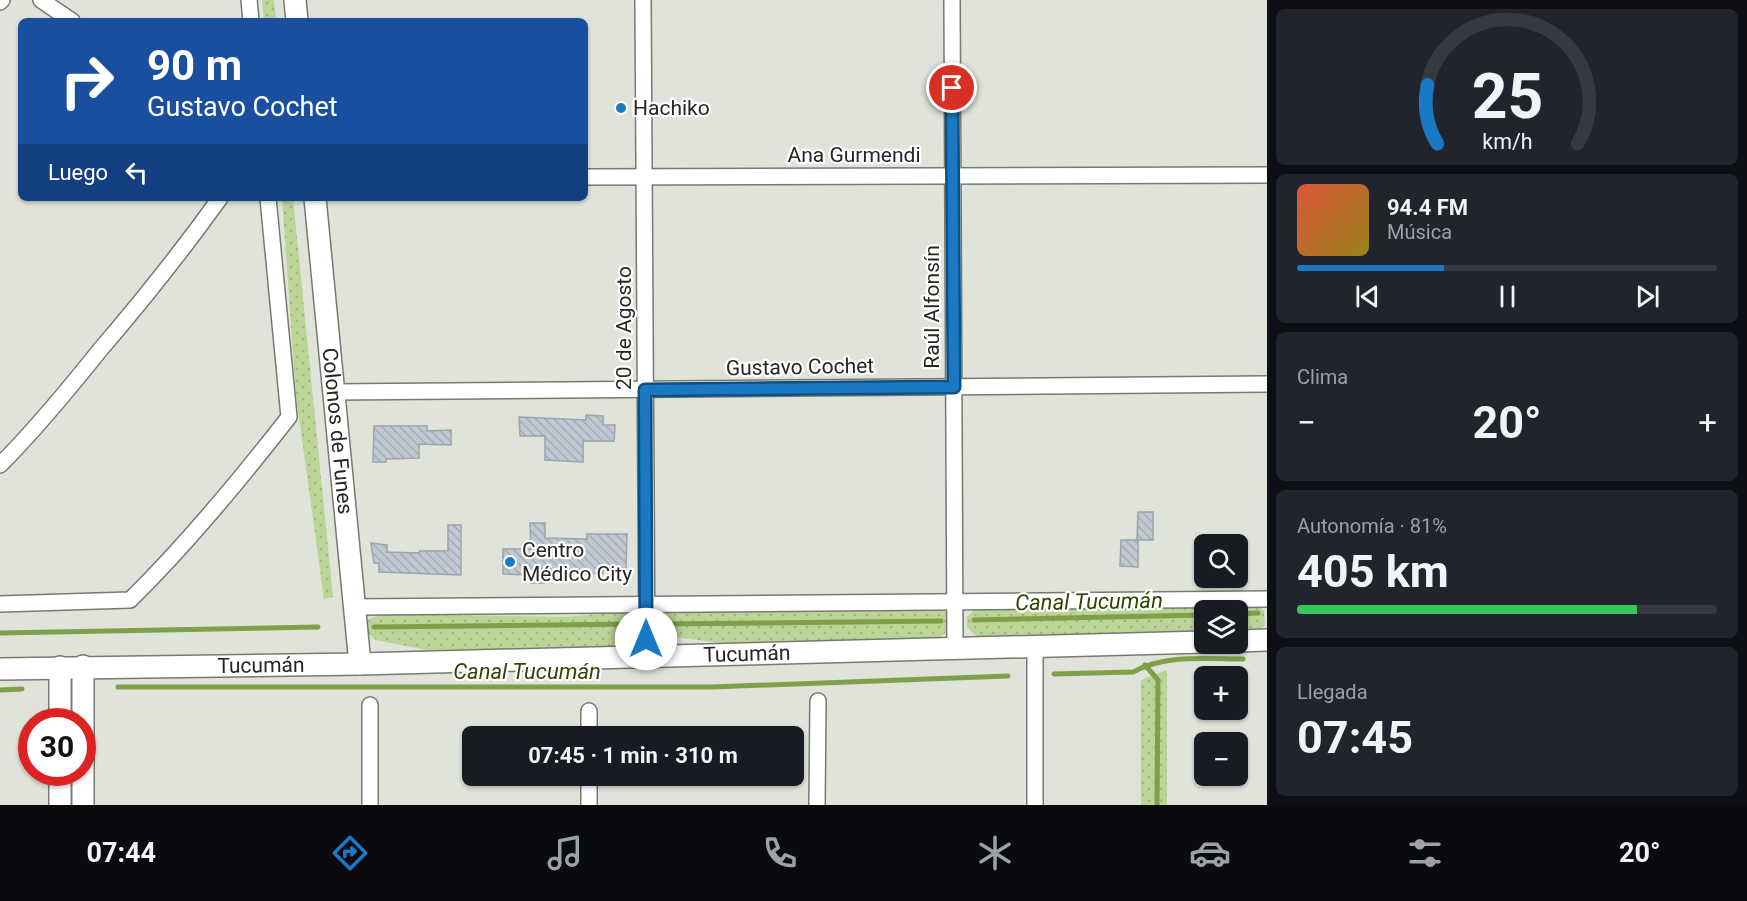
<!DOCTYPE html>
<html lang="es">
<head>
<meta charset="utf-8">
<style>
	body { margin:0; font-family:Roboto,sans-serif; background:#20242c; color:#f1f3f6; height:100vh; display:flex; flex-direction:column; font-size:22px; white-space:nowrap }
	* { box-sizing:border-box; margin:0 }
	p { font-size:20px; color:#9ea1a6 }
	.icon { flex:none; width:33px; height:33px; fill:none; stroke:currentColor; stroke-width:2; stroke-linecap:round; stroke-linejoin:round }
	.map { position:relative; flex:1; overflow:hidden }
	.side { display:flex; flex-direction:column; gap:9px; padding:9px; background:#0d0f14; width:480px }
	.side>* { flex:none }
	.top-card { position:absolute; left:18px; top:18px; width:570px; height:183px; border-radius:9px; box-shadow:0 2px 4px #0004; background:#1a4fa0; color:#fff; overflow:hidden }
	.buttons { position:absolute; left:1194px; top:534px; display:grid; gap:12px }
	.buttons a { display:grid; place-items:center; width:54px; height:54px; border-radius:9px; background:#171b24; box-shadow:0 2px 4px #0004; font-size:30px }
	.speed { position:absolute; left:18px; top:708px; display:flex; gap:12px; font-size:30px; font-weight:700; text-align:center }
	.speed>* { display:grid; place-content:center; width:78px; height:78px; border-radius:50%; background:#171b24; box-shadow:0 2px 4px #0004; line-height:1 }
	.speed .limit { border:9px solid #d22; background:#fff; color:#111 }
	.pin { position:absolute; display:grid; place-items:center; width:51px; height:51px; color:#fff; margin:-26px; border:3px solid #fff; border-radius:50%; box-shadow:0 2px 6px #0007 }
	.me { position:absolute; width:66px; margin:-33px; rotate:0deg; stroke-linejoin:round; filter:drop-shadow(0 0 4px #0008) }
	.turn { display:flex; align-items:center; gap:21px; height:126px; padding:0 30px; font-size:27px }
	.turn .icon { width:78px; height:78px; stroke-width:2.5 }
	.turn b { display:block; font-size:42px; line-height:51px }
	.then { display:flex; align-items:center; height:57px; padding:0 30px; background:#0003; gap:12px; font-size:22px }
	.big { font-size:45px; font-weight:700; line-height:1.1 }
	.side .widget { flex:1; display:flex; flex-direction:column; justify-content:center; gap:9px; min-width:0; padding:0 21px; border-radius:9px; background:#20242c }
	.side .dial { align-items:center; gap:0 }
	.dial svg { height:156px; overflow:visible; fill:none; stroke:#363941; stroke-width:7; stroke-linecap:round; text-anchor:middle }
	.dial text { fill:#f1f3f6; stroke:none }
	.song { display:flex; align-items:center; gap:18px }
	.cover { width:72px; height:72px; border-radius:9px; background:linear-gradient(135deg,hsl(10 70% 55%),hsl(50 70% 35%)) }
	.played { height:6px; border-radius:3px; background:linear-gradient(90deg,#1a79c5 35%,#363941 35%) }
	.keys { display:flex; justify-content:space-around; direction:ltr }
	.heat { display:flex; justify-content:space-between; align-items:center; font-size:33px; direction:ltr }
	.charge { height:9px; border-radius:4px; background:linear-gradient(90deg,#34c759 81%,#363941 0) }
	.trip { position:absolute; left:462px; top:726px; width:342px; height:60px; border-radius:9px; background:#171b24; box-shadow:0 2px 4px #0004; font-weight:700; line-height:60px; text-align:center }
	.tabs { display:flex; height:96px; justify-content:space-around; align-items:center; background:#090b0e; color:#9ea1a6 }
	.tabs .icon { width:42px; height:42px }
	.tabs .current { color:#1a79c5 }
	.tabs b { font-size:27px; color:#f1f3f6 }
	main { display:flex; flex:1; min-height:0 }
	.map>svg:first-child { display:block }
	.grass { fill:url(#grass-dots) }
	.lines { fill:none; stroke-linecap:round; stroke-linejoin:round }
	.stream { stroke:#7f9f4a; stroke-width:5 }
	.building { fill:url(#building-back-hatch); stroke:#9ba3ab; stroke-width:1.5 }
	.street-casing { stroke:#767a71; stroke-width:18 }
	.secondary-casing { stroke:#767a71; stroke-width:24 }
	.street { stroke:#fff; stroke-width:15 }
	.secondary { stroke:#fff; stroke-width:21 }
	.route-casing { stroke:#114f80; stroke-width:15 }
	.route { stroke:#1a79c5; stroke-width:10 }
	.poi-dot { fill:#1a79c5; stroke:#fff; stroke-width:2 }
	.labels { text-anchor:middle; stroke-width:4.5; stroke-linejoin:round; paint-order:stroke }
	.poi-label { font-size:21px; fill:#252723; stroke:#fff; text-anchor:start }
	.street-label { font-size:21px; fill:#252723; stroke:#fff }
	.water-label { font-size:22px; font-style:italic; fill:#314504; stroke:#fff }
</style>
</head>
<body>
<main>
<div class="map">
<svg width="1267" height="805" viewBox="0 0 1267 805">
	<defs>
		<pattern id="grass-dots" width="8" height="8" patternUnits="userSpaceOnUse" patternTransform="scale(1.5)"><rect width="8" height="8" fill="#bbd597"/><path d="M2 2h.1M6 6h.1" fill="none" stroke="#a1b782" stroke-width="1.8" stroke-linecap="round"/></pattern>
		<pattern id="building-back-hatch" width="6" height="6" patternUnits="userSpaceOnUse" patternTransform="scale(1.5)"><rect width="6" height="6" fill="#c0c8d1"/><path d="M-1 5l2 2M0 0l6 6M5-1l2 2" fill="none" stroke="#a5acb3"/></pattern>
	</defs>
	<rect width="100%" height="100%" fill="#dfe3d9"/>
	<g class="grass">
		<polygon points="262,0 274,0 276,21 264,21"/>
		<polygon points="282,198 293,198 333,597 324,599 296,395"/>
		<polygon points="1261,606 1264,612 1265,625 1261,628 1238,629 1238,610 1204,610 1204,631 993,639 976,636 967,627 967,617 976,608"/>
		<path d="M 936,607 L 946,609 C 957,625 946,635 932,641 L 744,646 L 668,636 L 661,632 L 658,622 L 660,616 L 667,613 Z"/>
		<path d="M 606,613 L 627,613 L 637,618 L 640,634 C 633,645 624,647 612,649 L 426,650 L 376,640 L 369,634 L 366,625 L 369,619 L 382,614 L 567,617 Z"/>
		<polygon points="1167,670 1167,805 1141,805 1141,680"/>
	</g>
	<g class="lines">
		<g class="stream">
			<polyline points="1238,614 1258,613"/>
			<polyline points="974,620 1204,615"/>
			<polyline points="665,624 941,621"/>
			<polyline points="374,627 633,624"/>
			<polyline points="0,633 318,627"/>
			<polyline points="1145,665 1158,680 1157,805"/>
			<path d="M 1054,674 L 1133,672 C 1166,654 1206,659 1243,659"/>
			<polyline points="118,687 712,687 1008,676"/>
			<polyline points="0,690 22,689"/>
		</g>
	</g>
	<g class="building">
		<polygon points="586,415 603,416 603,425 615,425 614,441 583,441 583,462 545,460 545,436 520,436 519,417 586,420"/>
		<polygon points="374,426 427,426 427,431 451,430 451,445 419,444 419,458 386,459 386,462 373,462"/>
		<polygon points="1138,512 1153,512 1153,540 1137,540"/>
		<polygon points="530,523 545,523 545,538 587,539 587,534 627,534 626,568 603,567 603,573 587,574 587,572 546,571 545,583 531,583 530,575 503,574 503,549 531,549"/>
		<polygon points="448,525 461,525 461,575 379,572 379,563 374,563 371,543 387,545 387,552 419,553 420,551 448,551"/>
		<polygon points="1121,540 1138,540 1138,567 1120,566"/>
	</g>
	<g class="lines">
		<defs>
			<g id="street">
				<polyline points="41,0 72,21"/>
				<polyline points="249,0 251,21"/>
				<polyline points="643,0 647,657"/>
				<polyline points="952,0 955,649"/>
				<polyline points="0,2 2,0"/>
				<polyline points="585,177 1267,175"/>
				<polyline points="334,392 1267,384"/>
				<path d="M 0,465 C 36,429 68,390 100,350 C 142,301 182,251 220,198"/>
				<path d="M 0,604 L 130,600 C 188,543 239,481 289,417 L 268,198"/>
				<polyline points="354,607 1267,599"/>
				<polyline points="589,711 589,736"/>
				<polyline points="589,776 589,805"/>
				<polyline points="370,805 370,705"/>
				<polyline points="817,805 818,701"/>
				<polyline points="1035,805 1035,647"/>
			</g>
			<g id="secondary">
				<polyline points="295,0 297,21"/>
				<path id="s1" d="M 315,198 L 360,664"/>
				<polyline points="1238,641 1267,640"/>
				<path id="s2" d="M 0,669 L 360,664 L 1204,642"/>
				<polyline points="60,722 60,667"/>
				<polyline points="60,805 60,772"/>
				<polyline points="83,805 83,666"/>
			</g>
		</defs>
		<use href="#street" class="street-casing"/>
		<use href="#secondary" class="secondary-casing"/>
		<use href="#street" class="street"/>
		<use href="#secondary" class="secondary"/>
	</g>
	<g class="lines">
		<defs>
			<polyline id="route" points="646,639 645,390 954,387 952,88"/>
		</defs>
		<use href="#route" class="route-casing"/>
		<use href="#route" class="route"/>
	</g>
	<g class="poi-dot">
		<circle cx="621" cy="108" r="6"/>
		<circle cx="510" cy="562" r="6"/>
	</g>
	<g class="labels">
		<g class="poi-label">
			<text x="633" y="115">Hachiko</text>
			<text x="522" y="557">Centro<tspan x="522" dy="24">Médico City</tspan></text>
		</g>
		<g class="street-label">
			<text x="854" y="162">Ana Gurmendi</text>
			<text transform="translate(932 307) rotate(-90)" y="7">Raúl Alfonsín</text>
			<text transform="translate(624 328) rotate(-90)" y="7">20 de Agosto</text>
			<text transform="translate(800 367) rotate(-1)" y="7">Gustavo Cochet</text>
			<text dy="7" stroke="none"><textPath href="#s1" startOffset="234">Colonos de Funes</textPath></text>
			<text dy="7" stroke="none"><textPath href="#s2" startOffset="747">Tucumán</textPath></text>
			<text dy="7" stroke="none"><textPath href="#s2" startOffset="261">Tucumán</textPath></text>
		</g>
		<g class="water-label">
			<text transform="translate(1089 601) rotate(-1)" y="8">Canal Tucumán</text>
			<text x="527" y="679">Canal Tucumán</text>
		</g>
	</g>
</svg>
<div class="buttons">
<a><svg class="icon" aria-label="search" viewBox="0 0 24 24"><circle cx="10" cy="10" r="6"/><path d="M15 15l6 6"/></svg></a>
<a><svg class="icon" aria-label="layers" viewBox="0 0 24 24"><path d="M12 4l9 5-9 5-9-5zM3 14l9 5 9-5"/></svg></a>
<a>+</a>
<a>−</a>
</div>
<div class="speed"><div class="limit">30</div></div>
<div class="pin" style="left:952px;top:88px;background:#d93025"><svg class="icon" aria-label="arrive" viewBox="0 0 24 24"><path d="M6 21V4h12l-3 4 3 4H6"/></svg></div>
<svg class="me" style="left:646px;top:639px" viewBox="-20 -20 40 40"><circle r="19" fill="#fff"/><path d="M0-13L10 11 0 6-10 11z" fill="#1a79c5"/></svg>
<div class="trip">07:45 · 1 min · 310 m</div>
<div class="top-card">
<div class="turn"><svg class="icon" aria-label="right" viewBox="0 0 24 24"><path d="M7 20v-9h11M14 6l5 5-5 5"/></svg><div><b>90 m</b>Gustavo Cochet</div></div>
<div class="then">Luego<svg class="icon" aria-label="left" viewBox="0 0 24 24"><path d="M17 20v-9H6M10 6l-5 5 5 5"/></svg></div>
</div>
</div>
<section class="side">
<div class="widget dial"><svg viewBox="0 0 100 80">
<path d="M14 69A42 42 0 1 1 86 69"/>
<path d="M14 69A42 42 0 0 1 9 39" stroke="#1a79c5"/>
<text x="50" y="56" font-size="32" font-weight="700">25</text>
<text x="50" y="72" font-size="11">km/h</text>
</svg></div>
<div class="widget">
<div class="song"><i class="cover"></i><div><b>94.4 FM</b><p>Música</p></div></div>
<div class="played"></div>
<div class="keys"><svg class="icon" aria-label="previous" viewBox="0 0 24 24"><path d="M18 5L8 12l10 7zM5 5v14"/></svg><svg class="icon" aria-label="pause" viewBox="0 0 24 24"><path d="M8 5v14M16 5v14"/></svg><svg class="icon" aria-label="next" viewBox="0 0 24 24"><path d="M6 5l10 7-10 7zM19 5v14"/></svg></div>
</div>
<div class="widget"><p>Clima</p>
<div class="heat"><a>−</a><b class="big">20°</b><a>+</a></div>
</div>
<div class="widget"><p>Autonomía · 81%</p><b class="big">405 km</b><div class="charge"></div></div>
<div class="widget"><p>Llegada</p><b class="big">07:45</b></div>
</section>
</main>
<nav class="tabs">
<b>07:44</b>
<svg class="icon current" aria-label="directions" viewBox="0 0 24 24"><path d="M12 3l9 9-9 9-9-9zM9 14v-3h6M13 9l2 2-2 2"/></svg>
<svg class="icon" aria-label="music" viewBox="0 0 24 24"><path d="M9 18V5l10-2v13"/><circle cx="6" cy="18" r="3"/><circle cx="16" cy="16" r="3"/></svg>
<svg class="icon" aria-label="phone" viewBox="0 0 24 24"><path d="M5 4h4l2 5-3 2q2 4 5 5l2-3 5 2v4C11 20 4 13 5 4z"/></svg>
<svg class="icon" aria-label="climate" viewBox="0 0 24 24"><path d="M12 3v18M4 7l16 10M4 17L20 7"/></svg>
<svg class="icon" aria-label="car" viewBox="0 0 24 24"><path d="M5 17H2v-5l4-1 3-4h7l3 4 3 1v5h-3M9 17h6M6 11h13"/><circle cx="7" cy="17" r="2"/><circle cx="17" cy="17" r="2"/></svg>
<svg class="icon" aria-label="filters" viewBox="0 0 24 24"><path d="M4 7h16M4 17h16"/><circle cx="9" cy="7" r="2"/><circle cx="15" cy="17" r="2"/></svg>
<b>20°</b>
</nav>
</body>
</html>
